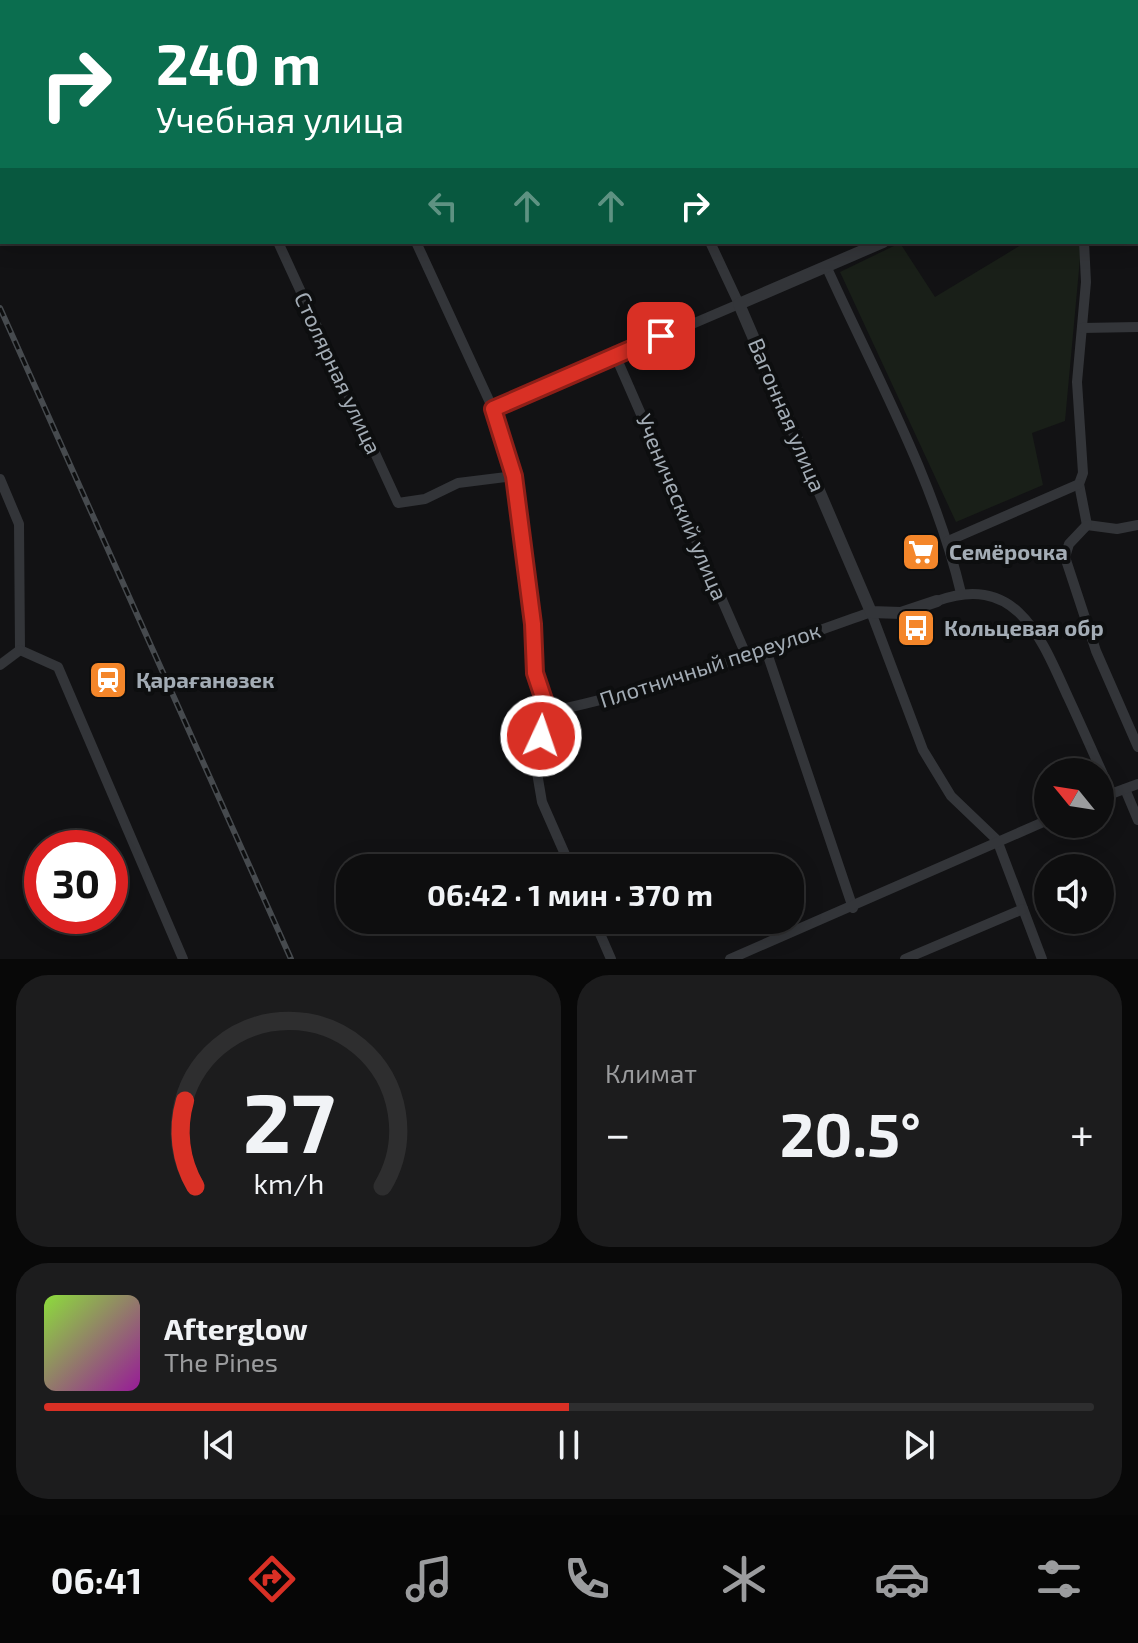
<!DOCTYPE html>
<html lang="ru">
<head>
<meta charset="utf-8">
<style>
	body { margin:0; font-family:"Exo 2",sans-serif; background:#1c1c1d; color:#f1f3f6; height:100vh; display:flex; flex-direction:column; font-size:30px; white-space:nowrap }
	* { box-sizing:border-box; margin:0 }
	p { font-size:26px; color:#9b9c9e }
	.icon { flex:none; width:44px; height:44px; fill:none; stroke:currentColor; stroke-width:2; stroke-linecap:round; stroke-linejoin:round }
	.map { position:relative; height:959px; overflow:hidden }
	.panel { display:flex; flex-direction:column; gap:16px; padding:16px; background:#080808; flex:1 }
	.panel>* { flex:none }
	.hud { position:absolute; left:0px; top:0px; width:1138px; height:244px; box-shadow:0 4px 20px #0003,0 0 0 2px #2e2e2f; background:#0b6e4f; color:#fff; overflow:hidden }
	.needle { width:52px; rotate:300deg }
	.tools { position:absolute; left:1034px; top:758px; display:grid; gap:16px }
	.tools a { display:grid; place-items:center; width:80px; height:80px; border-radius:50%; background:#0e0e0f; box-shadow:0 4px 20px #0003,0 0 0 2px #2e2e2f; font-size:40px }
	.speed { position:absolute; left:24px; top:830px; display:flex; gap:16px; font-size:40px; font-weight:700; text-align:center }
	.speed>* { display:grid; place-content:center; width:104px; height:104px; border-radius:50%; background:#0e0e0f; box-shadow:0 4px 20px #0003,0 0 0 2px #2e2e2f; line-height:1 }
	.speed .limit { border:12px solid #d22; background:#fff; color:#111 }
	.pin { position:absolute; display:grid; place-items:center; width:68px; height:68px; color:#fff; margin:-34px; border-radius:16px; box-shadow:0 4px 12px #0006 }
	.me { position:absolute; width:88px; margin:-44px; rotate:3deg; stroke-linejoin:round; filter:drop-shadow(0 0 6px #0008) }
	.turn { display:flex; align-items:center; gap:28px; height:168px; padding:0 24px; font-size:36px }
	.turn .icon { width:104px; height:104px; stroke-width:2.5 }
	.turn b { display:block; font-size:56px; line-height:68px }
	.lanes { display:flex; align-items:center; height:76px; padding:0 24px; background:#0003; justify-content:center; gap:40px; direction:ltr }
	.lanes .off { opacity:.35 }
	.big { font-size:60px; font-weight:700; line-height:1.1 }
	.panel .widget { flex:1; display:flex; flex-direction:column; justify-content:center; gap:12px; min-width:0; padding:0 28px; border-radius:32px; background:#1c1c1d }
	.panel .dial { align-items:center; gap:0 }
	.dial svg { height:208px; overflow:visible; fill:none; stroke:#2e2e2f; stroke-width:7; stroke-linecap:round; text-anchor:middle }
	.dial text { fill:#f1f3f6; stroke:none }
	.song { display:flex; align-items:center; gap:24px }
	.cover { width:96px; height:96px; border-radius:12px; background:linear-gradient(135deg,hsl(90 70% 55%),hsl(300 70% 35%)) }
	.played { height:8px; border-radius:4px; background:linear-gradient(90deg,#d93025 50%,#2e2e2f 50%) }
	.keys { display:flex; justify-content:space-around; direction:ltr }
	.heat { display:flex; justify-content:space-between; align-items:center; font-size:44px; direction:ltr }
	.panel .tiles { flex:1; display:grid; gap:16px; grid-template-columns:1fr 1fr }
	.widget:last-child { grid-column:span 2 }
	.trip { position:absolute; left:336px; top:854px; width:468px; height:80px; border-radius:32px; background:#0e0e0f; box-shadow:0 4px 20px #0003,0 0 0 2px #2e2e2f; font-weight:700; line-height:80px; text-align:center }
	.dock { display:flex; height:128px; justify-content:space-around; align-items:center; background:#060606; color:#9b9c9e }
	.dock .icon { width:56px; height:56px }
	.dock .on { color:#d93025 }
	.dock b { font-size:36px; color:#f1f3f6 }
	.map>svg:first-child { display:block }
	.green { fill:#191f18 }
	.lines { fill:none; stroke-linecap:round; stroke-linejoin:round }
	.minor { stroke:#333539; stroke-width:10 }
	.tertiary { stroke:#333539; stroke-width:12 }
	.rail-casing { stroke:#464a4e; stroke-width:6 }
	.rail { stroke:#0d0e0f; stroke-width:3; stroke-dasharray:9; stroke-linecap:butt }
	.route-casing { stroke:#8d1f18; stroke-width:20 }
	.route { stroke:#d93025; stroke-width:14 }
	.labels { text-anchor:middle; stroke-width:8; stroke-linejoin:round; paint-order:stroke }
	.street-label { font-size:22px; fill:#a3acb5; stroke:#0d0e0f }
	.poi-label { font-size:22px; font-weight:bold; fill:#a3acb5; stroke:#0d0e0f; text-anchor:start }
</style>
</head>
<body>
<div class="map">
<svg width="1138" height="959" viewBox="0 0 1138 959">
	<rect width="100%" height="100%" fill="#121214"/>
	<polygon class="green" points="1026,242 1077,242 1081,248 1065,421 1032,433 1043,485 956,522 840,272 900,243 935,297"/>
	<g class="lines">
		<g class="minor">
			<polyline points="41,0 41,2"/>
			<polyline points="303,0 304,2"/>
			<polyline points="453,0 454,2"/>
			<polyline points="597,0 598,2"/>
			<polyline points="901,0 902,2"/>
			<polyline points="995,0 996,2"/>
			<polyline points="1067,2 1068,0"/>
			<polyline points="1136,129 1138,129"/>
			<polyline points="278,242 398,503 425,499 458,483 514,476"/>
			<polyline points="416,242 493,409 514,476 533,624 535,673 548,712 535,761 542,802 571,868"/>
			<polyline points="1084,242 1086,282 1077,382 1083,473 1079,484 1087,525 1117,529 1138,525"/>
			<path d="M 827,268 C 875,374 934,479 961,593"/>
			<polyline points="1082,328 1138,327"/>
			<polyline points="616,357 747,657"/>
			<polyline points="493,409 739,304 710,242"/>
			<polyline points="0,479 19,524 20,650"/>
			<polyline points="1087,525 1069,544 1065,557 1096,651 1138,747"/>
			<polyline points="948,541 1079,484"/>
			<path d="M 937,601 C 1017,572 1041,638 1068,697 C 1083,729 1097,762 1112,794"/>
			<polyline points="20,650 58,667 183,959"/>
			<polyline points="766,650 853,908"/>
			<polyline points="0,665 20,650"/>
			<path d="M 548,712 C 659,689 765,650 871,612 L 923,750 L 951,796 L 997,840 L 1042,959"/>
			<polyline points="1125,789 1138,820"/>
			<polyline points="1100,798 1138,784"/>
			<polyline points="594,920 611,959"/>
			<polyline points="730,959 1048,820"/>
			<polyline points="905,959 1023,909"/>
		</g>
		<g class="tertiary">
			<polyline points="789,0 790,2"/>
			<polyline points="883,242 739,304 871,612 901,613 937,601"/>
		</g>
		<defs>
			<polyline id="rail" points="0,308 291,959"/>
		</defs>
		<use href="#rail" class="rail-casing"/>
		<use href="#rail" class="rail"/>
	</g>
	<g class="lines">
		<defs>
			<polyline id="route" points="541,736 548,712 535,673 533,624 514,476 493,409 661,336"/>
		</defs>
		<use href="#route" class="route-casing"/>
		<use href="#route" class="route"/>
	</g>
	<defs>
		<symbol id="supermarket-square" viewBox="-11 -11 22 22"><rect x="-9" y="-9" width="18" height="18" rx="4" fill="#f4862a" stroke="#0d0e0f"/><path d="M-6-5.5h2.5l.6 2H6L4.5 2H-2.5L-4.4-4H-6ZM-1.5 3.2a1.3 1.3 0 1 0 .1 0ZM3 3.2a1.3 1.3 0 1 0 .1 0Z" fill="#fff"/></symbol>
		<symbol id="bus-square" viewBox="-11 -11 22 22"><rect x="-9" y="-9" width="18" height="18" rx="4" fill="#f4862a" stroke="#0d0e0f"/><path d="M-5-6H5V4H4V6H2V4H-2V6H-4V4H-5ZM-3.5-4V0h7V-4ZM-3.5 1.2v1.5H-2V1.2ZM2 1.2v1.5H3.5V1.2Z" fill="#fff"/></symbol>
		<symbol id="station-square" viewBox="-11 -11 22 22"><rect x="-9" y="-9" width="18" height="18" rx="4" fill="#f4862a" stroke="#0d0e0f"/><path d="M-3-6H3Q5-6 5-4V2Q5 4 3 4L4.5 6H3L1.5 4h-3L-3 6H-4.5L-3 4Q-5 4-5 2V-4Q-5-6-3-6ZM-3.5-4v3h7v-3ZM-3.5 1v1.5H-2V1ZM2 1v1.5H3.5V1Z" fill="#fff"/></symbol>
	</defs>
	<g fill-rule="evenodd">
		<use href="#supermarket-square" x="899" y="530" width="44" height="44"/>
		<use href="#bus-square" x="894" y="606" width="44" height="44"/>
		<use href="#station-square" x="86" y="658" width="44" height="44"/>
	</g>
	<g class="labels">
		<g class="street-label">
			<text transform="translate(338 373) rotate(65)" y="8">Столярная улица</text>
			<text transform="translate(787 415) rotate(67)" y="8">Вагонная улица</text>
			<text transform="translate(682 507) rotate(67)" y="8">Ученический улица</text>
			<text transform="translate(710 665) rotate(-18)" y="8">Плотничный переулок</text>
		</g>
		<g class="poi-label">
			<text x="949" y="560">Семёрочка</text>
			<text x="944" y="636">Кольцевая обр</text>
			<text x="136" y="688">Қарағанөзек</text>
		</g>
	</g>
</svg>
<div class="tools">
<a><svg class="needle" viewBox="-14 -14 28 28"><path d="M0-13l5 13h-10z" fill="#e53935"/><path d="M0 13l5-13h-10z" fill="#9b9c9e"/></svg></a>
<a><svg class="icon" aria-label="sound" viewBox="0 0 24 24"><path d="M4 9h4l5-4v14l-5-4H4zM17 9q2 3 0 6"/></svg></a>
</div>
<div class="speed"><div class="limit">30</div></div>
<div class="pin" style="left:661px;top:336px;background:#d93025"><svg class="icon" aria-label="arrive" viewBox="0 0 24 24"><path d="M6 21V4h12l-3 4 3 4H6"/></svg></div>
<svg class="me" style="left:541px;top:736px" viewBox="-20 -20 40 40"><circle r="17" fill="#d93025" stroke="#fff" stroke-width="3"/><path d="M0-11L8 9 0 5-8 9z" fill="#fff"/></svg>
<div class="trip">06:42 · 1 мин · 370 m</div>
<div class="hud">
<div class="turn"><svg class="icon" aria-label="right" viewBox="0 0 24 24"><path d="M7 20v-9h11M14 6l5 5-5 5"/></svg><div><b>240 m</b>Учебная улица</div></div>
<div class="lanes"><svg class="icon off" aria-label="left" viewBox="0 0 24 24"><path d="M17 20v-9H6M10 6l-5 5 5 5"/></svg><svg class="icon off" aria-label="ahead" viewBox="0 0 24 24"><path d="M12 20V5M6 11l6-6 6 6"/></svg><svg class="icon off" aria-label="ahead" viewBox="0 0 24 24"><path d="M12 20V5M6 11l6-6 6 6"/></svg><svg class="icon" aria-label="right" viewBox="0 0 24 24"><path d="M7 20v-9h11M14 6l5 5-5 5"/></svg></div>
</div>
</div>
<section class="panel">
<div class="tiles">
<div class="widget dial"><svg viewBox="0 0 100 80">
<path d="M14 69A42 42 0 1 1 86 69"/>
<path d="M14 69A42 42 0 0 1 10 36" stroke="#d93025"/>
<text x="50" y="56" font-size="32" font-weight="700">27</text>
<text x="50" y="72" font-size="11">km/h</text>
</svg></div>
<div class="widget"><p>Климат</p>
<div class="heat"><a>−</a><b class="big">20.5°</b><a>+</a></div>
</div>
<div class="widget">
<div class="song"><i class="cover"></i><div><b>Afterglow</b><p>The Pines</p></div></div>
<div class="played"></div>
<div class="keys"><svg class="icon" aria-label="previous" viewBox="0 0 24 24"><path d="M18 5L8 12l10 7zM5 5v14"/></svg><svg class="icon" aria-label="pause" viewBox="0 0 24 24"><path d="M8 5v14M16 5v14"/></svg><svg class="icon" aria-label="next" viewBox="0 0 24 24"><path d="M6 5l10 7-10 7zM19 5v14"/></svg></div>
</div>
</div>
</section>
<nav class="dock">
<b>06:41</b>
<svg class="icon on" aria-label="directions" viewBox="0 0 24 24"><path d="M12 3l9 9-9 9-9-9zM9 14v-3h6M13 9l2 2-2 2"/></svg>
<svg class="icon" aria-label="music" viewBox="0 0 24 24"><path d="M9 18V5l10-2v13"/><circle cx="6" cy="18" r="3"/><circle cx="16" cy="16" r="3"/></svg>
<svg class="icon" aria-label="phone" viewBox="0 0 24 24"><path d="M5 4h4l2 5-3 2q2 4 5 5l2-3 5 2v4C11 20 4 13 5 4z"/></svg>
<svg class="icon" aria-label="climate" viewBox="0 0 24 24"><path d="M12 3v18M4 7l16 10M4 17L20 7"/></svg>
<svg class="icon" aria-label="car" viewBox="0 0 24 24"><path d="M5 17H2v-5l4-1 3-4h7l3 4 3 1v5h-3M9 17h6M6 11h13"/><circle cx="7" cy="17" r="2"/><circle cx="17" cy="17" r="2"/></svg>
<svg class="icon" aria-label="filters" viewBox="0 0 24 24"><path d="M4 7h16M4 17h16"/><circle cx="9" cy="7" r="2"/><circle cx="15" cy="17" r="2"/></svg>
</nav>
</body>
</html>
